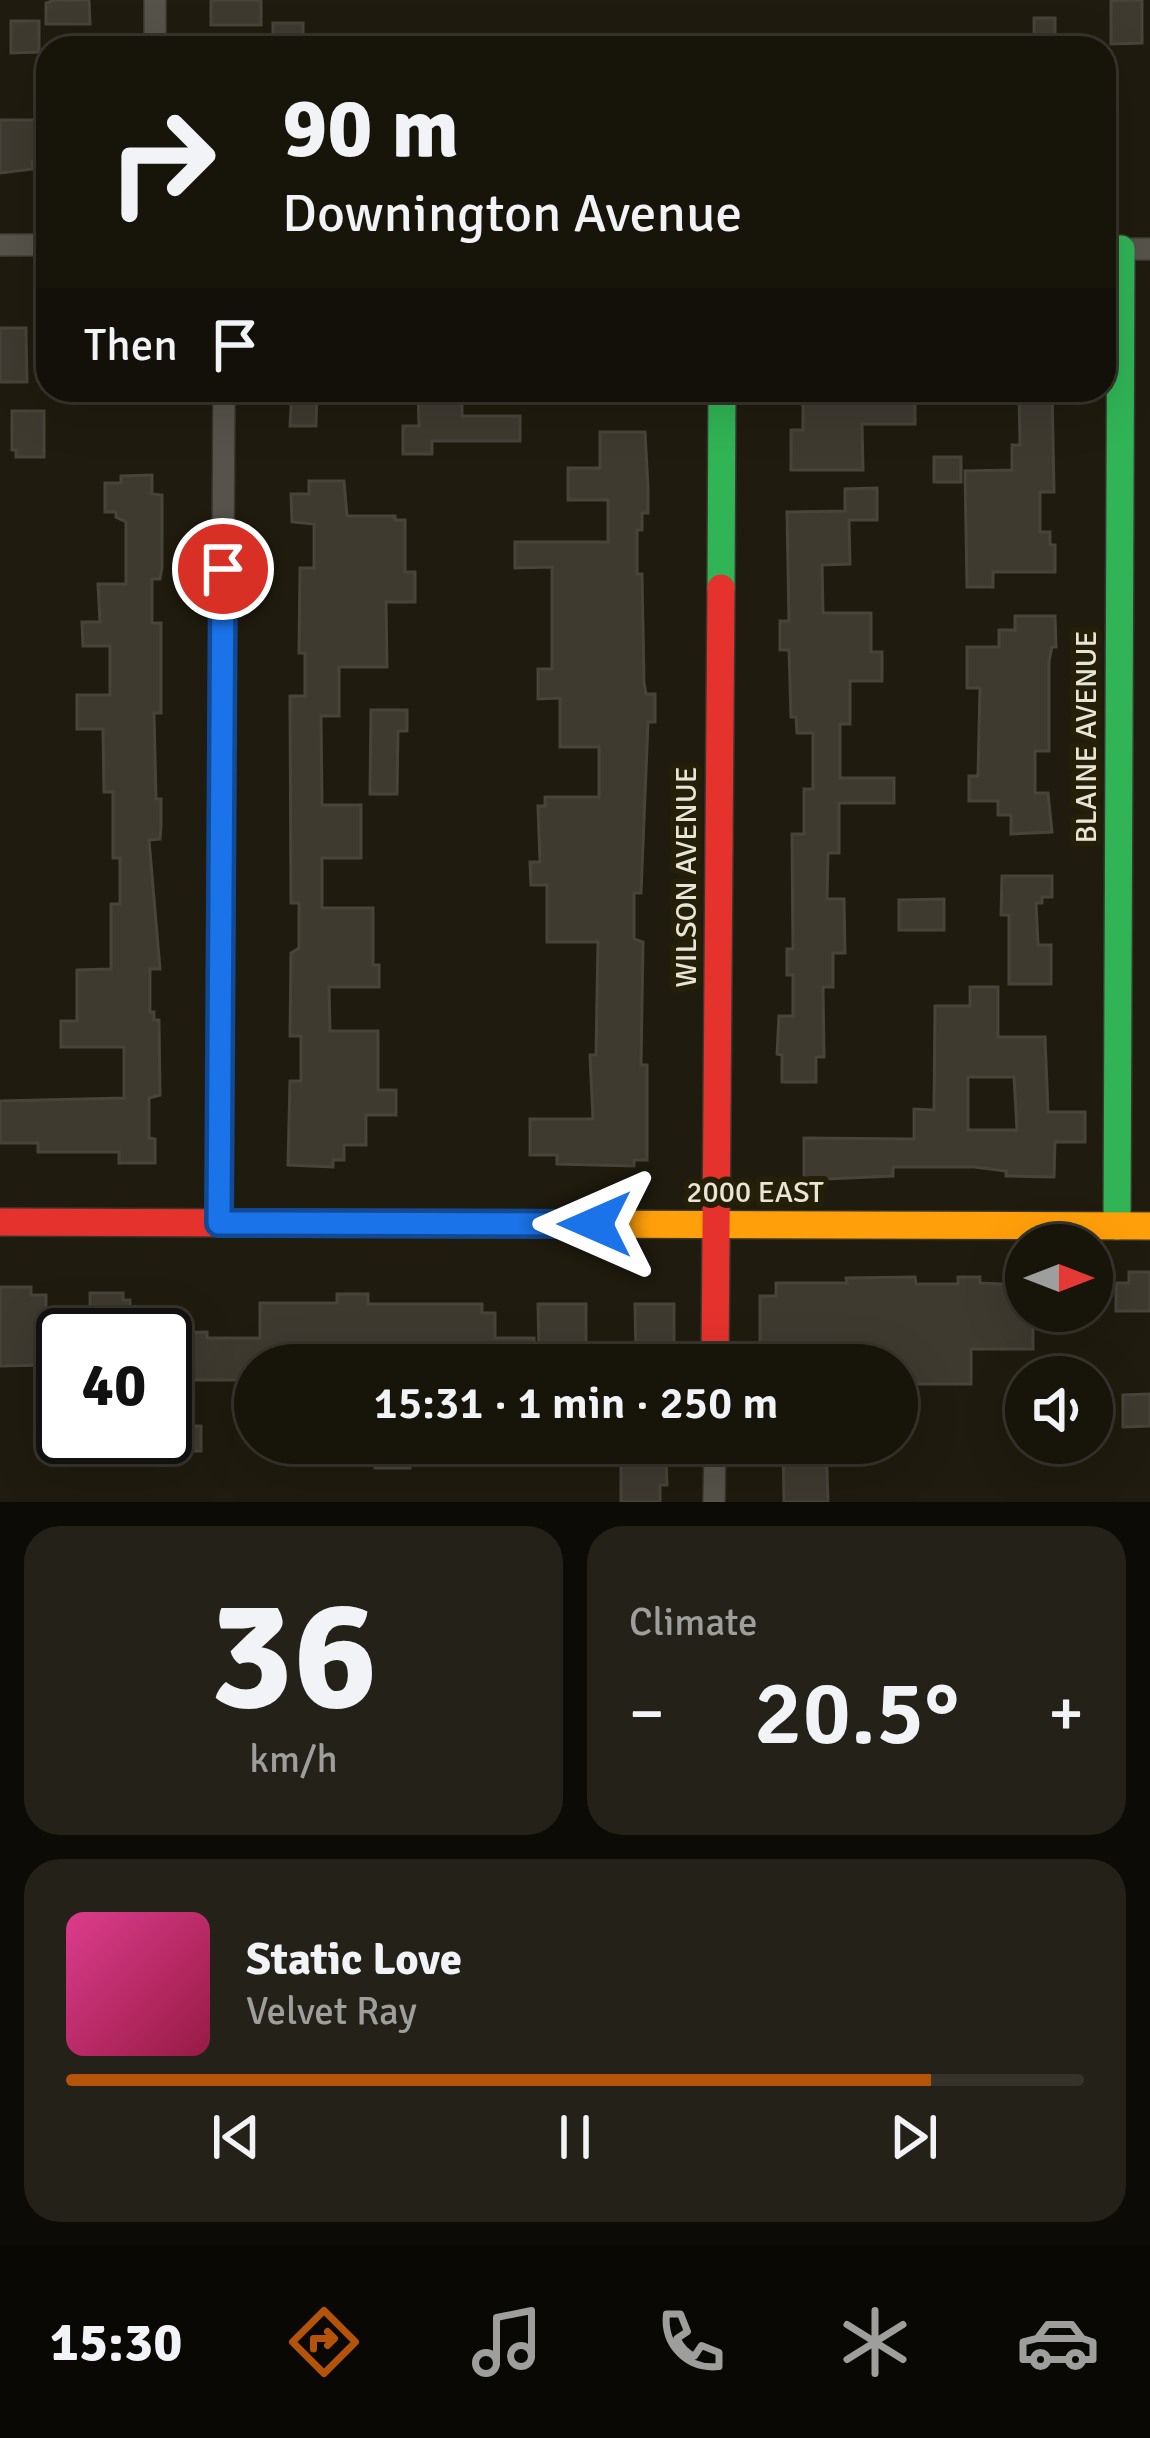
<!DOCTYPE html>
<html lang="en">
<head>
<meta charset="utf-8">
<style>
	body { margin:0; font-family:Signika,sans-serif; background:#242118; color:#f1f3f6; height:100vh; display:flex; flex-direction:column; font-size:45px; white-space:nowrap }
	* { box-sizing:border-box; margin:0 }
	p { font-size:39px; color:#9e9e9c }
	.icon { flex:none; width:66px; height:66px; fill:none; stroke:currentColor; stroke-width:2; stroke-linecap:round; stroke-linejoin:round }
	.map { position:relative; height:1502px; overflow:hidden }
	.sheet { display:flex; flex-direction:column; gap:24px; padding:24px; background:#0d0b06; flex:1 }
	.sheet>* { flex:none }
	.banner { position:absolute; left:36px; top:36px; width:1080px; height:366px; border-radius:36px; box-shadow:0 12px 48px #0002,0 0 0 3px #36332b; background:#17140a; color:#f1f3f6; overflow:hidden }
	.needle { width:78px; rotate:90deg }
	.fabs { position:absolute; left:1005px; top:1224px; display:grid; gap:24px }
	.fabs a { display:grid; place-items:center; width:108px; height:108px; border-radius:50%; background:#17140a; box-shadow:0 12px 48px #0002,0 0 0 3px #36332b; font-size:60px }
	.speed { position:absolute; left:36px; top:1308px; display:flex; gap:24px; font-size:60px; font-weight:700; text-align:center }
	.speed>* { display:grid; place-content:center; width:156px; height:156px; border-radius:50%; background:#17140a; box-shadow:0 12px 48px #0002,0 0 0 3px #36332b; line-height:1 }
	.speed .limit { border:6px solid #111; border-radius:18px; background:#fff; color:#111 }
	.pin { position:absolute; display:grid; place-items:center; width:102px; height:102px; color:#fff; margin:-51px; border:6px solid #fff; border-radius:50%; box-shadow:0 3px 12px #0007 }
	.me { position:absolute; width:132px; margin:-66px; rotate:270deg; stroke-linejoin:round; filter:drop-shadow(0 0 9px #0008) }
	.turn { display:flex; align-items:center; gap:42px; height:252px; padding:0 48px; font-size:54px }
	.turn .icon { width:156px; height:156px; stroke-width:2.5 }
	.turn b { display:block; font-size:84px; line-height:102px }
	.then { display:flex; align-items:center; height:114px; padding:0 48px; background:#0003; gap:24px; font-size:45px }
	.big { font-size:90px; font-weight:600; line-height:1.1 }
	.sheet .tile { flex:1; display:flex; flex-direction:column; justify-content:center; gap:18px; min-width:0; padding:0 42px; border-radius:36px; background:#242118 }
	.sheet .dial { align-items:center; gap:0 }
	.dial b { font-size:156px; line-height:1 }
	.song { display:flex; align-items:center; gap:36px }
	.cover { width:144px; height:144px; border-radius:18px; background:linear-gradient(135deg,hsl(330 70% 55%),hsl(340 70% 35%)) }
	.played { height:12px; border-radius:6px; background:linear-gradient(90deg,#b45309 85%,#36332b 85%) }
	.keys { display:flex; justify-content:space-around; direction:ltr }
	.heat { display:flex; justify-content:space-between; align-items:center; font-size:66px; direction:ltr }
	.sheet .tiles { flex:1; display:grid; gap:24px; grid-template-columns:1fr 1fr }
	.tile:last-child { grid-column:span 2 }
	.trip { position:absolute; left:234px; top:1344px; width:684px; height:120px; border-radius:60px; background:#17140a; box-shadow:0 12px 48px #0002,0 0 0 3px #36332b; font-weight:600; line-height:120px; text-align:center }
	.menu { display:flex; height:192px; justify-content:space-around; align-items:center; background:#090804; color:#9e9e9c }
	.menu .icon { width:84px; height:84px }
	.menu .current { color:#b45309 }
	.menu b { font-size:54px; color:#f1f3f6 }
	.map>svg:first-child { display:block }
	.building { fill:#3e3a30; stroke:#47443a; stroke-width:3; fill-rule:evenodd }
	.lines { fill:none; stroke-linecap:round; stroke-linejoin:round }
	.street-casing { stroke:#39362e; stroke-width:24 }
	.fast-casing { stroke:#39362e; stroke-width:30 }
	.slow-casing { stroke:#39362e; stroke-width:30 }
	.jam-casing { stroke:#39362e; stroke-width:30 }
	.street { stroke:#56534a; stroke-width:21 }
	.fast { stroke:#30b455; stroke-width:27 }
	.slow { stroke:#ff9f0a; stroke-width:27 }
	.jam { stroke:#e5322d; stroke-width:27 }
	.route-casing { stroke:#114b97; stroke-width:30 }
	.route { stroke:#1a73e8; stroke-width:21 }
	.labels { text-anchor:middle; stroke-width:12; stroke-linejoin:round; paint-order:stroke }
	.street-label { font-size:30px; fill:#e8e4d6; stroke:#251f08 }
</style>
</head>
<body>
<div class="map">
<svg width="1150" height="1502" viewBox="0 0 1150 1502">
	<rect width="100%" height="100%" fill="#1f1b0e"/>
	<g class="building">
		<polygon points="55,0 89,0 90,24 46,24 46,3"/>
		<rect x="211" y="0" width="50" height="25"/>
		<polygon points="1142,0 1142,43 1111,44 1111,1"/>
		<rect x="1034" y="18" width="21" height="30"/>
		<polygon points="11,21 39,21 39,52 11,53"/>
		<rect x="273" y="23" width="30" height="22"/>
		<polygon points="0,120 38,120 38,162 32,162 33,169 0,173"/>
		<polygon points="0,328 26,328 27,382 0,382"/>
		<polygon points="292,390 317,390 316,426 290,426"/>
		<polygon points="418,390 462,390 462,416 520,416 520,441 432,441 432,454 403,454 403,426 419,426"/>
		<polygon points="803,390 915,391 915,424 862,424 863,470 791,470 791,430 803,430"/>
		<polygon points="1019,390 1052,390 1054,492 1040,492 1040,532 1050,532 1050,545 1055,545 1055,572 993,572 993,587 967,587 965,471 1012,470 1012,445 1020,445"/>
		<polygon points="12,411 44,411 44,457 16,457 16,450 12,450"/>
		<polygon points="600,432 645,432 648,488 648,513 642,513 642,530 637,530 637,574 642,574 644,683 646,694 655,694 655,722 648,722 641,893 634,893 634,939 643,942 641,1065 647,1065 647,1160 634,1160 634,1166 557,1164 557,1155 530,1155 530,1119 593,1119 590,1055 596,1055 598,942 547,942 547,885 531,885 530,862 540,862 538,806 545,806 545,797 599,797 599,747 560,747 560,698 538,699 538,669 552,669 552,567 515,568 515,542 608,542 608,500 568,500 568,468 600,468"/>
		<rect x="934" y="457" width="27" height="25"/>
		<polygon points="152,475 152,494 162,495 162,567 160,579 152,579 152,623 161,623 161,713 154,713 156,799 161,799 161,826 160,839 149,840 160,969 150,969 150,1012 154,1012 154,1020 159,1020 160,1095 149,1098 149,1138 155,1139 155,1163 119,1163 119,1152 38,1152 38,1143 0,1143 0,1101 124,1098 124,1047 61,1047 61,1021 77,1021 77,970 111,969 111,904 120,904 120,858 113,858 113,792 104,792 103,729 77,729 77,695 110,695 110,646 83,646 82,622 100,622 98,584 126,584 126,522 116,517 116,512 105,512 105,483 121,483 121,476"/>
		<polygon points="309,481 344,481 347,516 395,516 395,520 405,520 405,572 415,572 415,602 386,602 387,667 339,667 339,716 321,716 322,805 361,805 361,858 322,858 322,908 373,908 373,965 379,965 379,987 329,987 330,1031 378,1031 378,1090 396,1090 396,1115 366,1115 366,1145 344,1145 344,1160 333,1160 333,1167 288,1165 290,1081 301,1081 301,1036 290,1036 291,953 299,948 299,903 291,903 290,696 305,696 305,653 299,653 300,568 314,568 314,524 292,522 291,494 309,494"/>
		<polygon points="877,488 877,520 849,520 850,564 822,565 823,613 871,613 871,652 882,652 882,681 850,681 850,724 840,724 840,778 894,778 894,803 839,803 839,853 828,853 827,899 844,899 845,953 833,953 833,987 823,987 824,1057 816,1057 816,1082 782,1082 782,1055 777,1054 779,1016 793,1016 793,975 787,975 787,949 793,949 792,834 804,834 804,789 813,789 813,733 797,733 796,717 791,717 789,650 780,650 780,621 789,621 787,512 845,511 845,489"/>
		<polygon points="1015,616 1055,616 1056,647 1052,647 1049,661 1049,751 1035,751 1035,793 1048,793 1052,832 1011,834 1011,815 998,815 998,801 969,801 969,776 978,776 980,688 967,688 967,647 999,647 999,630 1015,630"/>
		<polygon points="371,710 407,710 407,731 398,731 397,794 370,794"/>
		<polygon points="1002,876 1052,876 1052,897 1042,897 1042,903 1036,903 1038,945 1051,945 1051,984 1009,984 1009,915 1001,915"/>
		<polygon points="944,899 944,930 899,930 899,900"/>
		<path d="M 970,987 L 998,987 L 998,1037 L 1045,1037 L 1048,1112 L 1085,1112 L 1085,1142 L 1055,1142 L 1054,1177 L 1006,1176 L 1006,1171 L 974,1167 L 893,1167 L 893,1176 L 804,1180 L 804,1138 L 914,1139 L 914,1109 L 934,1110 L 935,1006 L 970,1006 ZM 968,1077 L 1014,1077 L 1017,1130 L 968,1130 Z"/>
		<polygon points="1129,1272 1150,1272 1150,1311 1116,1311 1116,1283 1129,1283"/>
		<polygon points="915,1277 916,1284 958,1284 958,1277 980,1277 980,1283 1026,1285 1026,1311 1033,1311 1033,1349 971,1349 971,1384 897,1384 897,1365 760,1365 760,1296 776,1296 776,1283 847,1283 846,1278"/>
		<polygon points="0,1287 31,1287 31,1295 46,1295 46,1365 0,1366"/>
		<polygon points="90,1293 123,1293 123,1300 130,1300 131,1335 90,1335"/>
		<polygon points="337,1294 368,1294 368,1304 482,1304 482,1313 495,1313 495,1338 534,1338 534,1365 468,1365 468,1358 325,1362 325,1351 284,1350 284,1362 255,1362 255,1380 189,1380 191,1426 201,1426 201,1451 168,1451 165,1333 207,1332 207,1338 260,1338 260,1303 337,1303"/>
		<polygon points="538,1304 586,1304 586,1344 560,1344 560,1350 539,1351"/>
		<polygon points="635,1304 674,1304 674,1358 636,1358"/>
		<polygon points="1150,1394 1150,1426 1123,1427 1123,1395"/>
		<rect x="375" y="1443" width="35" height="25"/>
		<polygon points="783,1443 826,1443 828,1502 784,1502"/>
		<polygon points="621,1446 648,1446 649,1459 666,1459 667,1485 660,1485 660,1502 621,1502"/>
	</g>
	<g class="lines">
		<defs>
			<g id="street">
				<polyline points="155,0 155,48"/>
				<polyline points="0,245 48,245"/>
				<polyline points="1104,249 1150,249"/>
				<polyline points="219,1223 224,390"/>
				<polyline points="714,1502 715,1443"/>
			</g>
			<g id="fast">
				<polyline points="721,588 722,390"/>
				<polyline points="1117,1226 1121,249"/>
			</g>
			<polyline id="slow" points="565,1224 1150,1226"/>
			<g id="jam">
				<polyline points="0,1222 565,1224"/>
				<polyline points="715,1365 721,588"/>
			</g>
		</defs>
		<use href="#street" class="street-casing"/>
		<use href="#fast" class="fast-casing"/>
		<use href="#slow" class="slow-casing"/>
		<use href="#jam" class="jam-casing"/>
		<use href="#street" class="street"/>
		<use href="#fast" class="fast"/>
		<use href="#slow" class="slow"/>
		<use href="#jam" class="jam"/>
	</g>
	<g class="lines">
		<defs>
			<polyline id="route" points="223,569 219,1223 595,1224"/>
		</defs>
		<use href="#route" class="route-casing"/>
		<use href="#route" class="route"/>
	</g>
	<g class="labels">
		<g class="street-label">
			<text transform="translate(1086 737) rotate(-90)" y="10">BLAINE AVENUE</text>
			<text transform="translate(686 877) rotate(-90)" y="10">WILSON AVENUE</text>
			<text x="755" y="1202">2000 EAST</text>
		</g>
	</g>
</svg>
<div class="fabs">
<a><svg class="needle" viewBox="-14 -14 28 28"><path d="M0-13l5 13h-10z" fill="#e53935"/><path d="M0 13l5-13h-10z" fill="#9e9e9c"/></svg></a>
<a><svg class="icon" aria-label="sound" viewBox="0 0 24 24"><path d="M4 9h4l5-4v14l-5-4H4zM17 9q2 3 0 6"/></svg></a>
</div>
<div class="speed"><div class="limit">40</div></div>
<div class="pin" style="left:223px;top:569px;background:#d93025"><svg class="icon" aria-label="arrive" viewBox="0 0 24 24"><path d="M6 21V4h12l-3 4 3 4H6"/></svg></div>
<svg class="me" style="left:595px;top:1224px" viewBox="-20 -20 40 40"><path d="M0-17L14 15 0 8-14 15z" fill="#1a73e8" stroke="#fff" stroke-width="4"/></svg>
<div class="trip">15:31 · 1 min · 250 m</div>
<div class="banner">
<div class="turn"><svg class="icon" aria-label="right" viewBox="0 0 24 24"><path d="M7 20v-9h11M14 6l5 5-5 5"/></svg><div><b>90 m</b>Downington Avenue</div></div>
<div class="then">Then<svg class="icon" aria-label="arrive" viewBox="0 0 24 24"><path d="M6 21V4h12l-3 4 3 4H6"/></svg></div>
</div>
</div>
<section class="sheet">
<div class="tiles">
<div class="tile dial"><b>36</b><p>km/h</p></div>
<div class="tile"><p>Climate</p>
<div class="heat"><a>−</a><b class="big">20.5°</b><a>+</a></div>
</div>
<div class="tile">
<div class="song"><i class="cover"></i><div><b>Static Love</b><p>Velvet Ray</p></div></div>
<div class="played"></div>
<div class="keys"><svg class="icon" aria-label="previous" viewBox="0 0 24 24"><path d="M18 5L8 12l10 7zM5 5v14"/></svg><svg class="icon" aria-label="pause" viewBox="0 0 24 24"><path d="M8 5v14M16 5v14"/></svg><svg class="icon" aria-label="next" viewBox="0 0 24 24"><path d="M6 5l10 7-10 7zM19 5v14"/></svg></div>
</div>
</div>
</section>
<nav class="menu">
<b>15:30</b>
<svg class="icon current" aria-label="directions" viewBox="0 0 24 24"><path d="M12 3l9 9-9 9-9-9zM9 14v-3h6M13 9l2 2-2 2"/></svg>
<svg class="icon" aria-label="music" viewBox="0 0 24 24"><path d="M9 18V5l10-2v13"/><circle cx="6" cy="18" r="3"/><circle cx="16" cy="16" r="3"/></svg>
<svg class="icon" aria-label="phone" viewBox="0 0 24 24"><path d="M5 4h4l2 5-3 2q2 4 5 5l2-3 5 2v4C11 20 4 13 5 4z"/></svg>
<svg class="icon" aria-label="climate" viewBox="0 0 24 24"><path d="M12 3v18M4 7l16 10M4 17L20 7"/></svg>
<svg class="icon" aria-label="car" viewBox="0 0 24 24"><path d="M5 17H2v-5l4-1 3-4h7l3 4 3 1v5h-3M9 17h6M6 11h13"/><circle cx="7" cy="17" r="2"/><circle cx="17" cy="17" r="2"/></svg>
</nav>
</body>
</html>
